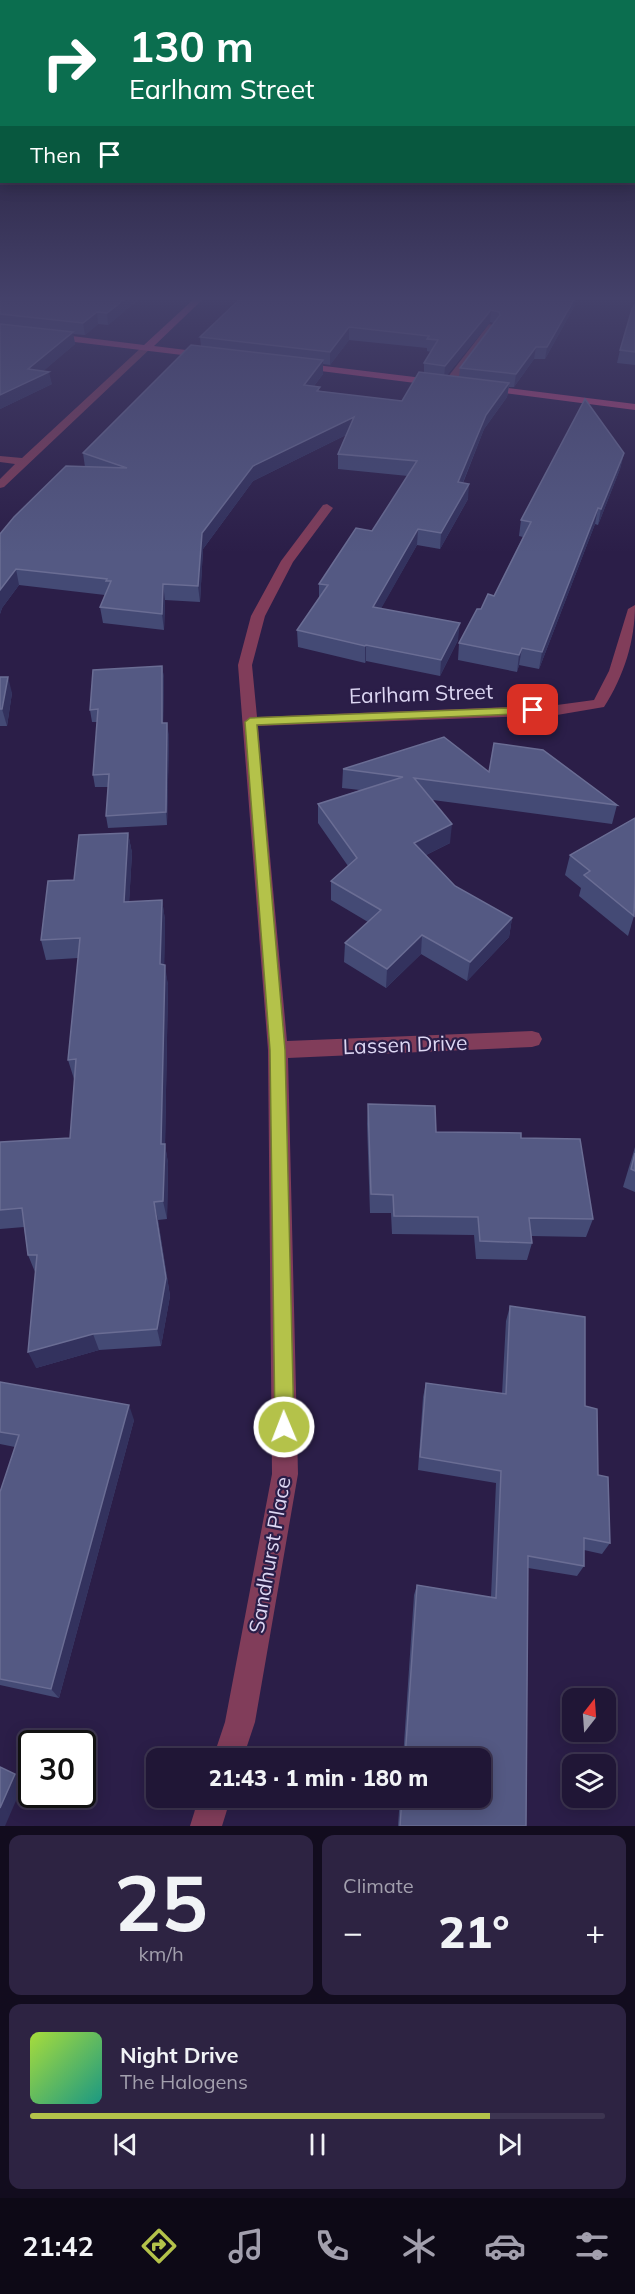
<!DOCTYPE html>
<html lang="en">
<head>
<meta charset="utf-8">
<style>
	body { margin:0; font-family:Mulish,sans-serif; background:#2d2342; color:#f1f3f6; height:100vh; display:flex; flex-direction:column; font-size:22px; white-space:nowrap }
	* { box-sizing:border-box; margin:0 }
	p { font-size:20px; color:#a29fad }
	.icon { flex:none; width:33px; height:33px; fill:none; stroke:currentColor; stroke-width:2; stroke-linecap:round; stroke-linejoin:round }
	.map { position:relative; height:1826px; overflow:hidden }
	.details { display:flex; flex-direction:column; gap:9px; padding:9px; background:#120c1e; flex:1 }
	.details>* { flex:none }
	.guide { position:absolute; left:0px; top:0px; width:636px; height:183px; box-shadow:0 3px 15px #0003,0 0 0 2px #3d3551; background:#0b6e4f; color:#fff; overflow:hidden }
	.needle { width:39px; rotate:17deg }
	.controls { position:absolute; left:562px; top:1688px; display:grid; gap:12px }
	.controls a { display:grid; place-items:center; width:54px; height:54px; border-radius:12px; background:#201636; box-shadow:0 3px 15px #0003,0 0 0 2px #3d3551; font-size:30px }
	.speed { position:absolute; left:18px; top:1730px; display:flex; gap:12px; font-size:30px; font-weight:700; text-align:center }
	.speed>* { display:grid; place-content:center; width:78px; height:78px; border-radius:50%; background:#201636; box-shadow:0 3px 15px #0003,0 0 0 2px #3d3551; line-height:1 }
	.speed .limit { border:3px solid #111; border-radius:9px; background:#fff; color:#111 }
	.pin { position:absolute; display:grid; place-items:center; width:51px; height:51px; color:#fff; margin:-26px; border-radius:12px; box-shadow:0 3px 9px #0006 }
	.me { position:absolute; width:66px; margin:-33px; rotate:359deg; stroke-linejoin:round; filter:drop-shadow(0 0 4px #0008) }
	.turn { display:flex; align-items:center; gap:21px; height:126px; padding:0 30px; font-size:27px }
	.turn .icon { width:78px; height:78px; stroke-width:2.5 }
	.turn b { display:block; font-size:42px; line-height:51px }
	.then { display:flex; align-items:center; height:57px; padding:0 30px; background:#0003; gap:12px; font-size:22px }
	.big { font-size:45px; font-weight:800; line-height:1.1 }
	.details .tile { flex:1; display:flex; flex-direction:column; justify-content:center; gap:9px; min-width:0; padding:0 21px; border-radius:12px; background:#2d2342 }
	.details .dial { align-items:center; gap:0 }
	.dial b { font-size:78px; line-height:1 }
	.song { display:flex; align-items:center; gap:18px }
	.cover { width:72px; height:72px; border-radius:9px; background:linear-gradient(135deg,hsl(80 70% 55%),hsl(170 70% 35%)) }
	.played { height:6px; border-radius:3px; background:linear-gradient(90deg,#b4c24a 80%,#3d3551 80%) }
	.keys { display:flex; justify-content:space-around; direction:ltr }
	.heat { display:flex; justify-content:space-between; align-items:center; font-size:33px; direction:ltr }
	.details .tiles { flex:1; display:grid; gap:9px; grid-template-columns:1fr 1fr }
	.tile:last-child { grid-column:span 2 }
	.trip { position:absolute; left:146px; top:1748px; width:345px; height:60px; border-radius:12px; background:#201636; box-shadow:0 3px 15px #0003,0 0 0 2px #3d3551; font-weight:800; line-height:60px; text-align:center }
	.menu { display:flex; height:96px; justify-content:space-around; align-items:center; background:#0d0916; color:#a29fad }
	.menu .icon { width:42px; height:42px }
	.menu .active { color:#b4c24a }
	.menu b { font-size:27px; color:#f1f3f6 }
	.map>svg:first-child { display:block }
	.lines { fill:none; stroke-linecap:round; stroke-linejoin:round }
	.street { fill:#813d5a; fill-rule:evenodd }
	.secondary { fill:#b24375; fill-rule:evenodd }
	.wall { fill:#444a75; fill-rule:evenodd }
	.shaded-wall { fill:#33325e }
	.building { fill:#545983; stroke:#6a6d94; stroke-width:1.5 }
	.route { fill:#b4c24a; stroke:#757e30; stroke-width:1.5 }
	.labels { text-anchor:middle; stroke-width:4.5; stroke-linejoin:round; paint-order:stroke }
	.street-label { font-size:21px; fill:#ddd7f3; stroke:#2b1e48 }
</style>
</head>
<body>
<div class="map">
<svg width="635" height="1826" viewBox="0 0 635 1826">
	<rect width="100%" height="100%" fill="#2b1e48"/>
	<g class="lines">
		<g class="street">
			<polygon points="489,324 497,326 452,386 444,386 444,382"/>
			<polygon points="144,345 152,347 4,487 0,488 0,479 15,464 0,462 0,456 22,458"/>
			<path d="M 327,504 L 333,508 L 293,562 L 265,616 L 252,665 L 257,717 L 557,705 L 594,700 L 609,671 L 628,609 L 635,605 C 635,641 624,676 604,707 L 557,715 L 258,726 L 287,1041 L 532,1031 L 539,1033 L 542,1039 L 539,1045 L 532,1047 L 288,1058 L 298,1474 L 255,1722 L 243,1758 L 213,1758 L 225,1722 L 272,1474 L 268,1050 L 238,665 L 251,616 L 281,561 L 323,505 Z"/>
			<polygon points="199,1797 231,1797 222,1826 190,1826"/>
		</g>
		<g class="secondary">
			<polygon points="195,298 204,298 154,346 210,353 212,355 207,358 0,333 0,327 144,345"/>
			<polygon points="300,363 439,380 444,383 439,386 297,368 295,366"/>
			<polygon points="484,385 635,404 635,410 480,390 479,388"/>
		</g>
	</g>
	<g class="wall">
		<polygon points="0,298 140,298 108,325 98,324 85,335 73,334 75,344 43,371 52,384 0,409"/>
		<path d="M 241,298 L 576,298 L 574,307 L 545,359 L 534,359 L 514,387 L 509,387 L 507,397 L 484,429 L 463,483 L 468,499 L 440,549 L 417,545 L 381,608 L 458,640 L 440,676 L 366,661 L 365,663 L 298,647 L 297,630 L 319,598 L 319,584 L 372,531 L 408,476 L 338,469 L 338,454 L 346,435 L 253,481 L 203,549 L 200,602 L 165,600 L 164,630 L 103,623 L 100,607 L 105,595 L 19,585 L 2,608 L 0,614 L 0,534 L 85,467 L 83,453 L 201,346 L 200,337 ZM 490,322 L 494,323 L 460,368 L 459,377 L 447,375 ZM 349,340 L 427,348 L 427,351 L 431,352 L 424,363 L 424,372 L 402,401 L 320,391 L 314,386 L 323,374 L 323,364 L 330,365 Z"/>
		<polygon points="635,304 635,365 617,363 620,350"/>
		<polygon points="624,453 620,469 598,525 595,524 539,669 519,665 517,672 458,660 459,643 481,609 494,596 523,537 519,536 521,520"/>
		<polygon points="162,666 164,678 163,723 169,735 167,825 108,828 106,816 108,787 95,787 93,775 97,722 92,722 90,710"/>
		<polygon points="0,677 12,693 7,726 0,726"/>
		<polygon points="343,769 489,772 617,805 612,824 433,800 450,843 426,855 455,886 512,918 509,937 467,981 421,954 386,988 344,962 345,943 368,922 331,900 331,881 348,866 318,823 318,804 360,790 342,788"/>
		<polygon points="635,818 634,916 628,936 579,896 581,888 565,875 570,855"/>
		<polygon points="128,833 132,853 129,902 162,900 165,920 164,965 168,985 165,1145 168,1163 167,1219 158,1220 170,1296 161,1346 99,1350 36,1368 35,1272 28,1255 24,1227 0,1229 0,1142 70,1138 75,1079 74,1079 68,1060 78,958 46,960 41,940 74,880"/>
		<polygon points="368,1104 436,1132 521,1138 593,1219 586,1237 531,1236 532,1243 527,1260 476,1259 474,1235 392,1234 391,1213 370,1213 367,1124"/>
		<polygon points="635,1147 635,1192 623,1187"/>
		<polygon points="510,1306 585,1406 610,1543 602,1554 584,1550 584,1566 577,1576 528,1568 526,1826 398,1826 400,1797 480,1797 480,1758 403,1758 414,1595 417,1585 491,1597 496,1483 418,1470 423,1397 426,1383 502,1394 506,1321"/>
		<polygon points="0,1382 134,1420 59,1698 0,1685 0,1492 15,1447 0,1444"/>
	</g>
	<g class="shaded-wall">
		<polygon points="126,298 140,298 108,325 107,313"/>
		<polygon points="575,298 576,298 574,307 545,359 547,347"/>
		<polygon points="491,310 490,322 444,379 445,366"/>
		<polygon points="97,312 98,324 85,335 83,323"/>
		<polygon points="349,327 349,340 330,365 330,352"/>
		<polygon points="73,332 75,344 33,380 49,372 52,384 0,409 0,395 28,369"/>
		<polygon points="536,347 534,359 514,387 516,374"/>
		<polygon points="323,360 323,374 304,399 304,385"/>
		<polygon points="509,383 507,397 484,429 457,497 458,482 486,415"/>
		<polygon points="354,417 354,431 253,481 203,549 200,602 198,586 202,533 253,466"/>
		<polygon points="624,453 620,469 598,525 601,509"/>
		<polygon points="469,484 468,499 440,549 441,533"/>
		<polygon points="598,508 595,524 539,669 542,652"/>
		<polygon points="418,529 417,545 373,623 373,607"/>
		<polygon points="16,569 19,585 2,608 0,614 0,590"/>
		<polygon points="163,584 165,600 164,630 162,614"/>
		<polygon points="460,623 458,640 440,676 441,660"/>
		<polygon points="366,645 366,661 365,663 365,646"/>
		<polygon points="522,648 519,665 517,672 519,655"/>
		<polygon points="162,666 164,678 163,736 162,723"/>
		<polygon points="8,677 12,693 7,726 2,709"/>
		<polygon points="167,723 169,735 167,825 166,812"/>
		<polygon points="452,824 450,843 412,862 414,843"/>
		<polygon points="128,833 132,853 128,922 124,902"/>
		<polygon points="162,900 165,920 164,985 160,964"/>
		<polygon points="512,918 509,937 467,981 470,962"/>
		<polygon points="422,935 421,954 386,988 387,969"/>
		<polygon points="165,965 168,985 165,1145 168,1163 167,1219 163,1201 161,1144"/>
		<polygon points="154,1202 158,1220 170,1296 161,1346 157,1329"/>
		<polygon points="93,1334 99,1350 36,1368 28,1352"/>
		<polygon points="129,1405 134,1420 59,1698 51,1689"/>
		<polygon points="15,1774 25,1780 5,1826 0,1826 0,1808"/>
	</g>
	<g class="building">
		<polygon points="0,298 126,298 107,313 97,312 83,323 0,314"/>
		<polygon points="241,298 575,298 547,347 536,347 516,374 460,368 500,315 499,312 491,310 445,366 424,363 438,340 427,339 429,336 349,327 330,352 200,337"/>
		<polygon points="635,304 635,352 620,350 632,309"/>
		<polygon points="0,324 73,332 28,369 49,372 0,395"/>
		<polygon points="191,345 323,360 304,385 320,387 317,391 402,401 419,372 509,383 486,415 458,482 469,484 441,533 418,529 373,607 460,623 441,660 366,645 365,646 297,630 328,585 319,584 356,528 372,531 417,461 338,454 354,417 253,466 202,533 198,586 163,584 162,614 100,607 111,581 106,581 107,579 16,569 0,590 0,534 14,517 66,466 127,468 83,453"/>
		<polygon points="585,399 624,453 601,509 598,508 542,652 522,648 519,655 459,643 477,609 481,609 488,594 494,596 531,522 521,520"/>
		<polygon points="162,666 162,723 167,723 166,812 106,816 109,774 93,775 98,709 90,710 93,670"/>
		<polygon points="0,677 8,677 2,709 0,709"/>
		<polygon points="444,737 489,772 494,743 543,750 617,805 414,778 452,824 414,843 455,886 512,918 470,962 422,935 387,969 345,943 381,910 331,881 357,858 318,804 403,777 343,769"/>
		<polygon points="635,818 635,882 634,916 584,875 590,871 570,855"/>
		<polygon points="128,833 124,902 162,900 160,964 165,965 161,1144 165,1144 163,1201 154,1202 166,1278 157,1329 93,1334 28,1352 37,1255 28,1255 22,1208 0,1210 0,1142 70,1138 76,1059 68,1060 80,938 41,940 48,881 74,880 79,835"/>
		<polygon points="368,1104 435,1106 436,1132 521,1133 521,1138 580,1139 593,1219 529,1218 532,1243 480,1241 478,1217 394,1216 393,1195 371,1194"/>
		<polygon points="635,1153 635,1171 631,1169"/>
		<polygon points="510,1306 585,1317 585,1406 597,1409 598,1475 608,1477 610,1543 584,1538 584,1566 528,1556 526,1826 400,1826 402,1797 480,1797 480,1758 405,1758 417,1585 496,1598 501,1471 420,1457 426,1383 506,1394"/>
		<polygon points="0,1382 129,1405 51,1689 0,1679 0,1492 19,1435 0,1432"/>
		<polygon points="0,1767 15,1774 0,1808"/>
	</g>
	<linearGradient id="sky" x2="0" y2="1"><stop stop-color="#181028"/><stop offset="0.54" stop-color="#44416a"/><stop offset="1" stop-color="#44416a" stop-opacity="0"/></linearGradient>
	<rect width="635" height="553" fill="url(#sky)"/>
	<polygon class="route" points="533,707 537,708 537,713 257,725 285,1050 294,1427 291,1434 284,1437 278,1434 275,1427 270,1050 245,722 250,718"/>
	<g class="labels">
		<g class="street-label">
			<text transform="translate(421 694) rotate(-2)" y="7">Earlham Street</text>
			<text transform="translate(405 1045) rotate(-2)" y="7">Lassen Drive</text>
			<text transform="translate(270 1555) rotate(-80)" y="7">Sandhurst Place</text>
		</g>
	</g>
</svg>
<div class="controls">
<a><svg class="needle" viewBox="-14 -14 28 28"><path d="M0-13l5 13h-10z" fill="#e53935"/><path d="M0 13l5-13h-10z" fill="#a29fad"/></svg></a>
<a><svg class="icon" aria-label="layers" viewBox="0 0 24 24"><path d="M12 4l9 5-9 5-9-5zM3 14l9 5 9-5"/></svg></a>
</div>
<div class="speed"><div class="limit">30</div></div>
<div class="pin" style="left:533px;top:710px;background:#d93025"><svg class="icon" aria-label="arrive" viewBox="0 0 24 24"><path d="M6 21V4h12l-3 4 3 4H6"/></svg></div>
<svg class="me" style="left:284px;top:1427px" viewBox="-20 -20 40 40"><circle r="17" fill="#b4c24a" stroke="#fff" stroke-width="3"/><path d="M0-11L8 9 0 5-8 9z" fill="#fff"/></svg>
<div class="trip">21:43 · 1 min · 180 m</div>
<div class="guide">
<div class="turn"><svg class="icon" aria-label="right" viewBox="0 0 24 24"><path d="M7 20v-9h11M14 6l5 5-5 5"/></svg><div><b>130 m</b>Earlham Street</div></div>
<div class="then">Then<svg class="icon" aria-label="arrive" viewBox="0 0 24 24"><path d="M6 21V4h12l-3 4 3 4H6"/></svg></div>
</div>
</div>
<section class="details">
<div class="tiles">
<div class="tile dial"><b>25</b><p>km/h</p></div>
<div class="tile"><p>Climate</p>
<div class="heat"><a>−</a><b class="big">21°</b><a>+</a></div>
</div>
<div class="tile">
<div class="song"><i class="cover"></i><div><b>Night Drive</b><p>The Halogens</p></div></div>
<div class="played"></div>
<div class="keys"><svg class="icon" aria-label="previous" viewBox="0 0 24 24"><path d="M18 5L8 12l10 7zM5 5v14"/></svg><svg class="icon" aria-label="pause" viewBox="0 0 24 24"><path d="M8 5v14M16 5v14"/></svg><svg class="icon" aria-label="next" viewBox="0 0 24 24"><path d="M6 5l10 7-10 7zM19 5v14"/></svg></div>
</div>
</div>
</section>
<nav class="menu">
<b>21:42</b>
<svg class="icon active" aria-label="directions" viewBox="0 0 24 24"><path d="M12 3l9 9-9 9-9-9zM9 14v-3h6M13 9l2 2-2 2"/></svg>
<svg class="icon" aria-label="music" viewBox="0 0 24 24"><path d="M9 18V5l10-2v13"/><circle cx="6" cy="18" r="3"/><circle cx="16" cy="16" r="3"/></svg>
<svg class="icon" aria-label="phone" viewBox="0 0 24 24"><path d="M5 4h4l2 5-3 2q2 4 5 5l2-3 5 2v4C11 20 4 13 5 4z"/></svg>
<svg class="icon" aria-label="climate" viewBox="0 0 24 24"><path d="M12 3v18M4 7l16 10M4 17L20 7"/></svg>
<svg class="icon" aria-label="car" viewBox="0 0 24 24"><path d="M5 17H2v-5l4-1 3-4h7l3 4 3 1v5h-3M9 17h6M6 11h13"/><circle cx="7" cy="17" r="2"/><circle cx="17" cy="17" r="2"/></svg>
<svg class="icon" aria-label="filters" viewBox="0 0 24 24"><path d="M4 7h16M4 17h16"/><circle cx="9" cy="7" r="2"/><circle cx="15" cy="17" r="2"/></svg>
</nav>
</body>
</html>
